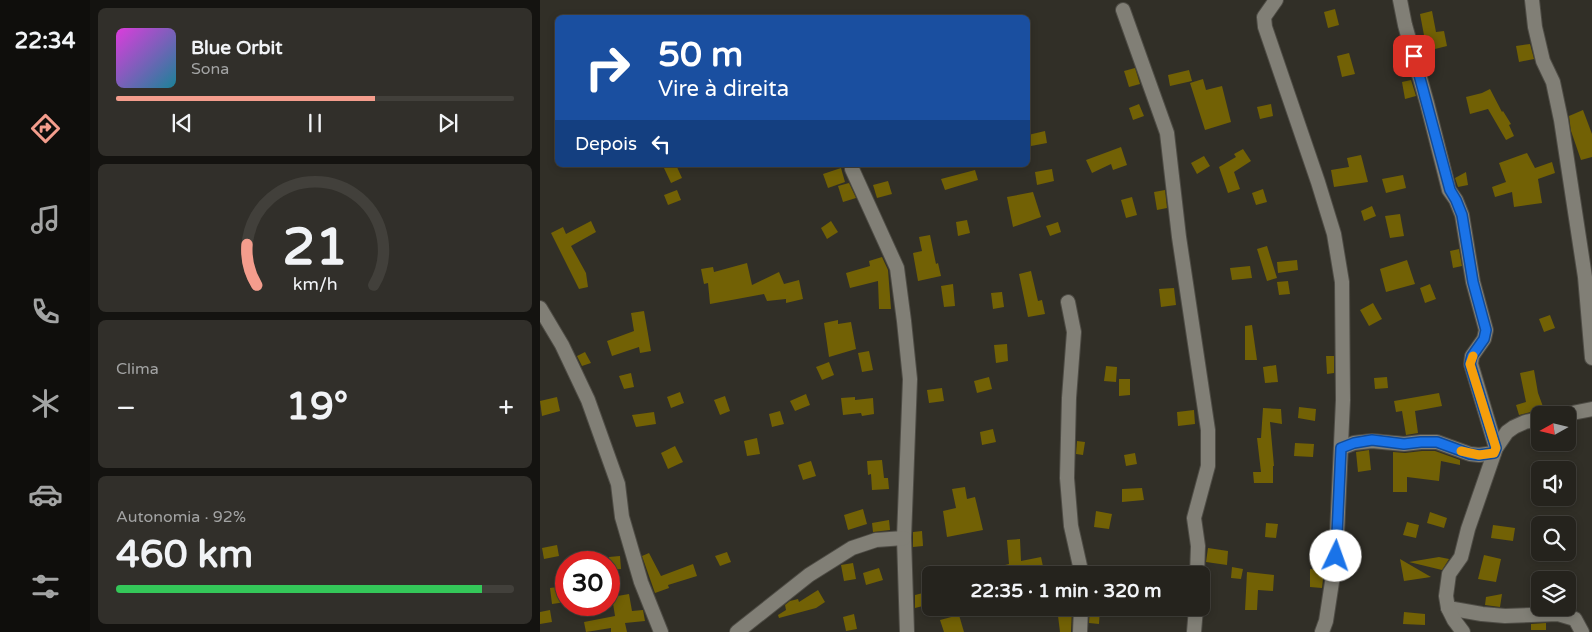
<!DOCTYPE html>
<html lang="pt">
<head>
<meta charset="utf-8">
<style>
	body { margin:0; font-family:"Varela Round",sans-serif; background:#312f2a; color:#f1f3f6; height:100vh; display:flex; flex-direction:column; font-size:19px; white-space:nowrap }
	* { box-sizing:border-box; margin:0 }
	p { font-size:16px; color:#a3a4a4 }
	.icon { flex:none; width:28px; height:28px; fill:none; stroke:currentColor; stroke-width:2; stroke-linecap:round; stroke-linejoin:round }
	.map { position:relative; flex:1; overflow:hidden }
	.sheet { display:flex; flex-direction:column; gap:8px; padding:8px; background:#141310; width:450px }
	.sheet>* { flex:none }
	.banner { position:absolute; left:15px; top:15px; width:475px; height:152px; border-radius:8px; box-shadow:0 2px 8px #0003,0 0 0 1px #42403b; background:#1a4fa0; color:#fff; overflow:hidden }
	.needle { width:32px; rotate:262deg }
	.tools { position:absolute; left:991px; top:406px; display:grid; gap:10px }
	.tools a { display:grid; place-items:center; width:45px; height:45px; border-radius:8px; background:#25231d; box-shadow:0 2px 8px #0003,0 0 0 1px #42403b; font-size:25px }
	.speed { position:absolute; left:15px; top:551px; display:flex; gap:10px; font-size:25px; font-weight:700; text-align:center }
	.speed>* { display:grid; place-content:center; width:65px; height:65px; border-radius:50%; background:#25231d; box-shadow:0 2px 8px #0003,0 0 0 1px #42403b; line-height:1 }
	.speed .limit { border:8px solid #d22; background:#fff; color:#111 }
	.pin { position:absolute; display:grid; place-items:center; width:42px; height:42px; color:#fff; margin:-21px; border-radius:10px; box-shadow:0 2px 8px #0006 }
	.me { position:absolute; width:55px; margin:-28px; rotate:3deg; stroke-linejoin:round; filter:drop-shadow(0 0 4px #0008) }
	.turn { display:flex; align-items:center; gap:18px; height:105px; padding:0 20px; font-size:22px }
	.turn .icon { width:65px; height:65px; stroke-width:2.5 }
	.turn b { display:block; font-size:35px; line-height:42px }
	.then { display:flex; align-items:center; height:48px; padding:0 20px; background:#0003; gap:10px; font-size:19px }
	.big { font-size:38px; font-weight:700; line-height:1.1 }
	.sheet .card { flex:1; display:flex; flex-direction:column; justify-content:center; gap:8px; min-width:0; padding:0 18px; border-radius:8px; background:#312f2a }
	.sheet .dial { align-items:center; gap:0 }
	.dial svg { height:130px; overflow:visible; fill:none; stroke:#42403b; stroke-width:7; stroke-linecap:round; text-anchor:middle }
	.dial text { fill:#f1f3f6; stroke:none }
	.song { display:flex; align-items:center; gap:15px }
	.cover { width:60px; height:60px; border-radius:8px; background:linear-gradient(135deg,hsl(300 70% 55%),hsl(190 70% 35%)) }
	.played { height:5px; border-radius:2px; background:linear-gradient(90deg,#f49d8d 65%,#42403b 65%) }
	.keys { display:flex; justify-content:space-around; direction:ltr }
	.heat { display:flex; justify-content:space-between; align-items:center; font-size:28px; direction:ltr }
	.charge { height:8px; border-radius:4px; background:linear-gradient(90deg,#34c759 92%,#42403b 0) }
	.trip { position:absolute; left:382px; top:566px; width:288px; height:50px; border-radius:8px; background:#25231d; box-shadow:0 2px 8px #0003,0 0 0 1px #42403b; font-weight:700; line-height:50px; text-align:center }
	main { display:flex; flex:1; min-height:0 }
	.tab-bar { display:flex; flex-direction:column; width:90px; justify-content:space-around; align-items:center; background:#0f0e0c; color:#a3a4a4 }
	.tab-bar .icon { width:35px; height:35px }
	.tab-bar .selected { color:#f49d8d }
	.tab-bar b { font-size:22px; color:#f1f3f6 }
	.map>svg:first-child { display:block }
	.building { fill:#726105 }
	.lines { fill:none; stroke-linecap:round; stroke-linejoin:round }
	.street-casing { stroke:#4e4c45; stroke-width:16 }
	.street { stroke:#817f76; stroke-width:14 }
	.route-casing { stroke:#114b97; stroke-width:12 }
	.route { stroke:#1a73e8; stroke-width:9 }
	.slow { stroke:#f59e0b; stroke-width:9 }
</style>
</head>
<body>
<main>
<nav class="tab-bar">
<b>22:34</b>
<svg class="icon selected" aria-label="directions" viewBox="0 0 24 24"><path d="M12 3l9 9-9 9-9-9zM9 14v-3h6M13 9l2 2-2 2"/></svg>
<svg class="icon" aria-label="music" viewBox="0 0 24 24"><path d="M9 18V5l10-2v13"/><circle cx="6" cy="18" r="3"/><circle cx="16" cy="16" r="3"/></svg>
<svg class="icon" aria-label="phone" viewBox="0 0 24 24"><path d="M5 4h4l2 5-3 2q2 4 5 5l2-3 5 2v4C11 20 4 13 5 4z"/></svg>
<svg class="icon" aria-label="climate" viewBox="0 0 24 24"><path d="M12 3v18M4 7l16 10M4 17L20 7"/></svg>
<svg class="icon" aria-label="car" viewBox="0 0 24 24"><path d="M5 17H2v-5l4-1 3-4h7l3 4 3 1v5h-3M9 17h6M6 11h13"/><circle cx="7" cy="17" r="2"/><circle cx="17" cy="17" r="2"/></svg>
<svg class="icon" aria-label="filters" viewBox="0 0 24 24"><path d="M4 7h16M4 17h16"/><circle cx="9" cy="7" r="2"/><circle cx="15" cy="17" r="2"/></svg>
</nav>
<section class="sheet">
<div class="card">
<div class="song"><i class="cover"></i><div><b>Blue Orbit</b><p>Sona</p></div></div>
<div class="played"></div>
<div class="keys"><svg class="icon" aria-label="previous" viewBox="0 0 24 24"><path d="M18 5L8 12l10 7zM5 5v14"/></svg><svg class="icon" aria-label="pause" viewBox="0 0 24 24"><path d="M8 5v14M16 5v14"/></svg><svg class="icon" aria-label="next" viewBox="0 0 24 24"><path d="M6 5l10 7-10 7zM19 5v14"/></svg></div>
</div>
<div class="card dial"><svg viewBox="0 0 100 80">
<path d="M14 69A42 42 0 1 1 86 69"/>
<path d="M14 69A42 42 0 0 1 8 44" stroke="#f49d8d"/>
<text x="50" y="56" font-size="32" font-weight="700">21</text>
<text x="50" y="72" font-size="11">km/h</text>
</svg></div>
<div class="card"><p>Clima</p>
<div class="heat"><a>−</a><b class="big">19°</b><a>+</a></div>
</div>
<div class="card"><p>Autonomia · 92%</p><b class="big">460 km</b><div class="charge"></div></div>
</section>
<div class="map">
<svg width="1052" height="632" viewBox="0 0 1052 632">
	<rect width="100%" height="100%" fill="#312f27"/>
	<g class="building">
		<polygon points="795,9 799,25 788,28 784,12"/>
		<polygon points="892,11 896,32 904,31 907,46 887,51 880,14"/>
		<polygon points="990,44 994,59 979,62 976,46"/>
		<polygon points="809,53 815,74 802,77 797,56"/>
		<polygon points="595,68 600,84 589,87 584,71"/>
		<polygon points="649,70 652,81 630,86 628,75"/>
		<polygon points="663,79 666,90 682,86 691,122 665,130 650,83"/>
		<polygon points="871,80 876,96 865,99 862,82"/>
		<polygon points="950,89 962,112 963,111 971,124 969,125 974,136 966,140 948,109 930,114 926,97 942,93"/>
		<polygon points="599,104 604,116 593,120 589,108"/>
		<polygon points="731,104 733,116 720,119 717,107"/>
		<polygon points="1043,110 1052,134 1052,157 1041,160 1031,131 1029,116"/>
		<polygon points="505,131 507,143 491,146 488,135"/>
		<polygon points="581,147 587,165 573,170 571,164 552,173 546,160"/>
		<polygon points="703,149 711,161 694,172 700,189 688,193 679,167 696,157 694,154"/>
		<polygon points="987,153 995,168 1012,162 1015,173 998,179 1002,203 974,207 972,192 955,197 952,187 966,182 959,163"/>
		<polygon points="821,155 828,182 794,187 791,170 809,167 807,158"/>
		<polygon points="664,156 670,166 657,174 651,163"/>
		<polygon points="131,165 136,165 142,178 131,183 124,168"/>
		<polygon points="301,168 305,182 288,188 283,174"/>
		<polygon points="512,169 514,181 497,185 495,172"/>
		<polygon points="435,170 438,180 405,190 401,179"/>
		<polygon points="926,172 928,185 918,187 915,178"/>
		<polygon points="863,175 866,188 846,193 842,179"/>
		<polygon points="348,181 352,194 337,198 333,185"/>
		<polygon points="309,183 316,198 303,202 298,186"/>
		<polygon points="723,189 727,202 716,205 712,193"/>
		<polygon points="137,190 141,200 128,205 124,195"/>
		<polygon points="625,190 627,208 617,210 614,192"/>
		<polygon points="493,192 501,217 473,227 467,197"/>
		<polygon points="592,197 597,215 586,218 581,200"/>
		<polygon points="832,206 836,216 824,221 821,211"/>
		<polygon points="860,214 864,236 850,238 845,216"/>
		<polygon points="427,220 430,233 418,236 416,222"/>
		<polygon points="51,221 56,232 31,246 46,273 48,287 39,289 11,233 23,227 26,234"/>
		<polygon points="291,221 298,232 287,239 281,228"/>
		<polygon points="518,222 521,232 510,236 506,226"/>
		<polygon points="390,235 396,264 398,263 401,276 378,281 373,253 382,251 379,237"/>
		<polygon points="727,246 737,278 727,281 717,249"/>
		<polygon points="919,249 922,266 913,268 910,251"/>
		<polygon points="342,257 348,270 351,309 339,309 338,281 310,288 306,273 330,266 329,261"/>
		<polygon points="757,260 758,270 738,273 737,262"/>
		<polygon points="867,260 875,284 846,292 840,269"/>
		<polygon points="207,263 212,285 239,272 244,284 259,280 263,299 246,303 246,299 227,301 224,294 170,304 168,283 164,284 161,269 173,267 174,272"/>
		<polygon points="710,266 712,278 692,280 690,268"/>
		<polygon points="491,271 498,301 502,300 505,314 488,317 479,274"/>
		<polygon points="748,281 750,294 739,295 737,282"/>
		<polygon points="413,284 415,306 404,307 401,286"/>
		<polygon points="890,284 896,299 885,303 880,288"/>
		<polygon points="634,288 636,305 621,307 619,289"/>
		<polygon points="462,292 464,307 453,309 451,293"/>
		<polygon points="833,303 842,319 829,326 820,310"/>
		<polygon points="104,311 111,351 100,353 99,347 72,356 67,341 94,331 91,313"/>
		<polygon points="1010,315 1015,328 1004,332 999,319"/>
		<polygon points="298,320 298,324 311,322 316,349 289,357 284,323"/>
		<polygon points="712,325 717,360 705,360 705,326"/>
		<polygon points="467,344 468,361 456,363 454,345"/>
		<polygon points="329,351 333,370 322,372 318,353"/>
		<polygon points="45,352 51,363 42,366 37,356"/>
		<polygon points="786,356 794,356 794,373 787,374"/>
		<polygon points="289,362 294,375 282,380 276,367"/>
		<polygon points="736,365 738,382 725,383 723,367"/>
		<polygon points="566,366 577,367 576,382 564,381"/>
		<polygon points="994,370 998,393 1005,412 998,410 979,415 976,405 986,402 980,373"/>
		<polygon points="91,373 94,387 84,389 79,376"/>
		<polygon points="449,377 452,389 437,393 434,381"/>
		<polygon points="847,377 848,388 835,389 834,378"/>
		<polygon points="579,379 590,379 590,395 579,396"/>
		<polygon points="402,388 404,401 389,403 387,390"/>
		<polygon points="140,392 144,403 131,408 127,397"/>
		<polygon points="899,393 902,406 875,411 878,433 866,435 862,411 856,412 854,401"/>
		<polygon points="266,394 270,405 255,411 250,401"/>
		<polygon points="185,396 190,411 180,415 174,400"/>
		<polygon points="17,397 20,411 2,416 0,401"/>
		<polygon points="315,397 315,400 333,398 334,414 322,416 321,413 303,415 301,398"/>
		<polygon points="759,407 776,409 775,421 758,418"/>
		<polygon points="723,408 741,409 742,424 730,422 734,466 733,466 733,483 714,483 713,472 721,472 717,438 721,438"/>
		<polygon points="654,410 655,424 638,426 637,412"/>
		<polygon points="240,411 244,424 232,427 229,414"/>
		<polygon points="114,412 116,424 96,427 92,415"/>
		<polygon points="453,429 456,442 442,445 440,432"/>
		<polygon points="217,438 220,454 207,456 204,441"/>
		<polygon points="537,441 545,442 543,455 536,454"/>
		<polygon points="755,443 774,444 773,457 754,456"/>
		<polygon points="135,446 143,462 128,469 121,453"/>
		<polygon points="829,450 831,470 818,472 816,452"/>
		<polygon points="882,451 895,451 920,460 920,465 901,461 899,481 867,477 867,492 853,492 853,452 865,453"/>
		<polygon points="595,453 597,464 586,466 584,455"/>
		<polygon points="342,460 344,478 348,478 349,489 332,490 331,474 328,475 327,461"/>
		<polygon points="271,461 276,476 263,480 258,465"/>
		<polygon points="425,487 427,499 435,497 443,530 407,537 403,511 416,508 412,489"/>
		<polygon points="602,488 604,500 582,502 582,489"/>
		<polygon points="323,509 327,524 308,530 304,515"/>
		<polygon points="556,511 572,514 569,529 554,527"/>
		<polygon points="890,512 907,518 904,528 887,523"/>
		<polygon points="349,520 350,530 333,532 332,523"/>
		<polygon points="867,522 879,525 876,538 863,535"/>
		<polygon points="726,523 738,524 736,538 725,537"/>
		<polygon points="953,525 975,528 973,541 951,538"/>
		<polygon points="382,531 383,546 373,547 373,532"/>
		<polygon points="480,539 481,561 501,557 504,571 491,573 491,570 466,572 465,565 469,564 467,540"/>
		<polygon points="17,545 19,556 4,559 2,548"/>
		<polygon points="668,548 688,551 687,565 666,562"/>
		<polygon points="187,552 191,562 180,566 175,556"/>
		<polygon points="109,553 121,576 153,564 157,576 128,585 129,588 115,593 102,556"/>
		<polygon points="944,555 961,559 956,582 938,579"/>
		<polygon points="80,556 81,569 69,570 69,557"/>
		<polygon points="899,557 909,559 902,570 869,562"/>
		<polygon points="860,559 891,577 864,581"/>
		<polygon points="313,563 316,579 304,581 301,565"/>
		<polygon points="692,567 703,569 701,579 691,578"/>
		<polygon points="339,568 343,580 326,585 323,573"/>
		<polygon points="770,569 784,570 782,588 770,587"/>
		<polygon points="707,572 734,575 733,591 718,590 717,610 705,610"/>
		<polygon points="26,586 26,602 12,604 10,588"/>
		<polygon points="278,590 285,602 276,608 239,618 238,615 246,610 245,605 250,601 258,599 259,602"/>
		<polygon points="391,591 391,604 375,608 375,595"/>
		<polygon points="89,594 92,611 103,610 105,621 85,623 87,632 71,632 71,628 46,632 44,622 75,616 72,597"/>
		<polygon points="962,594 960,607 945,605 946,597"/>
		<polygon points="517,608 532,608 531,632 520,632"/>
		<polygon points="550,608 560,608 559,624 549,623"/>
		<polygon points="10,610 12,622 0,624 0,612"/>
		<polygon points="864,612 885,614 885,625 863,624"/>
		<polygon points="314,614 317,629 306,631 303,617"/>
		<polygon points="419,615 424,632 404,632 400,620"/>
		<polygon points="1006,623 1006,630 991,630 991,624"/>
	</g>
	<g class="lines">
		<defs>
			<g id="street">
				<polyline points="736,0 724,17 725,27 778,182 794,234 802,282 803,400 796,556 786,621 782,632"/>
				<polyline points="860,0 865,25 887,103 909,190 916,200 922,215 933,282 946,330 944,339 932,356 931,364 956,448"/>
				<polyline points="992,0 995,27 1003,61 1013,82 1021,120 1045,277 1052,358"/>
				<polyline points="583,10 627,133 639,237 668,430 668,466 654,518 658,546 657,575"/>
				<polyline points="312,169 357,268 364,321 370,379 364,538 367,632"/>
				<polyline points="528,302 534,332 529,398 527,478 531,526 542,575"/>
				<polyline points="0,308 22,345 48,400 78,484 82,517 101,582 121,632"/>
				<polyline points="1022,415 1052,409"/>
				<polyline points="801,448 814,443 832,441 864,444 881,442 897,442 930,454 939,455 954,453"/>
				<polyline points="908,608 942,614 965,616 1018,614 1035,619 1042,632"/>
				<polyline points="197,632 269,575 312,548 336,540 364,538"/>
				<polyline points="540,632 541,608"/>
				<polyline points="654,632 656,608"/>
				<polyline points="923,632 914,620 908,608 906,596 909,574 921,557 928,529 956,448 967,432 974,427 985,422 1000,419"/>
			</g>
		</defs>
		<use href="#street" class="street-casing"/>
		<use href="#street" class="street"/>
	</g>
	<g class="lines">
		<defs>
			<polyline id="route" points="796,556 801,448 814,443 832,440 864,444 881,442 897,442 930,454 939,455 954,453 956,448 930,364 932,356 944,339 946,330 933,282 922,215 916,200 910,190 874,56"/>
		</defs>
		<use href="#route" class="route-casing"/>
		<use href="#route" class="route"/>
		<polyline class="slow" points="921,451 939,455 954,453 956,448 930,364 933,356"/>
	</g>
</svg>
<div class="tools">
<a><svg class="needle" viewBox="-14 -14 28 28"><path d="M0-13l5 13h-10z" fill="#e53935"/><path d="M0 13l5-13h-10z" fill="#a3a4a4"/></svg></a>
<a><svg class="icon" aria-label="sound" viewBox="0 0 24 24"><path d="M4 9h4l5-4v14l-5-4H4zM17 9q2 3 0 6"/></svg></a>
<a><svg class="icon" aria-label="search" viewBox="0 0 24 24"><circle cx="10" cy="10" r="6"/><path d="M15 15l6 6"/></svg></a>
<a><svg class="icon" aria-label="layers" viewBox="0 0 24 24"><path d="M12 4l9 5-9 5-9-5zM3 14l9 5 9-5"/></svg></a>
</div>
<div class="speed"><div class="limit">30</div></div>
<div class="pin" style="left:874px;top:56px;background:#d93025"><svg class="icon" aria-label="arrive" viewBox="0 0 24 24"><path d="M6 21V4h12l-3 4 3 4H6"/></svg></div>
<svg class="me" style="left:796px;top:556px" viewBox="-20 -20 40 40"><circle r="19" fill="#fff"/><path d="M0-13L10 11 0 6-10 11z" fill="#1a73e8"/></svg>
<div class="trip">22:35 · 1 min · 320 m</div>
<div class="banner">
<div class="turn"><svg class="icon" aria-label="right" viewBox="0 0 24 24"><path d="M7 20v-9h11M14 6l5 5-5 5"/></svg><div><b>50 m</b>Vire à direita</div></div>
<div class="then">Depois<svg class="icon" aria-label="left" viewBox="0 0 24 24"><path d="M17 20v-9H6M10 6l-5 5 5 5"/></svg></div>
</div>
</div>
</main>
</body>
</html>
